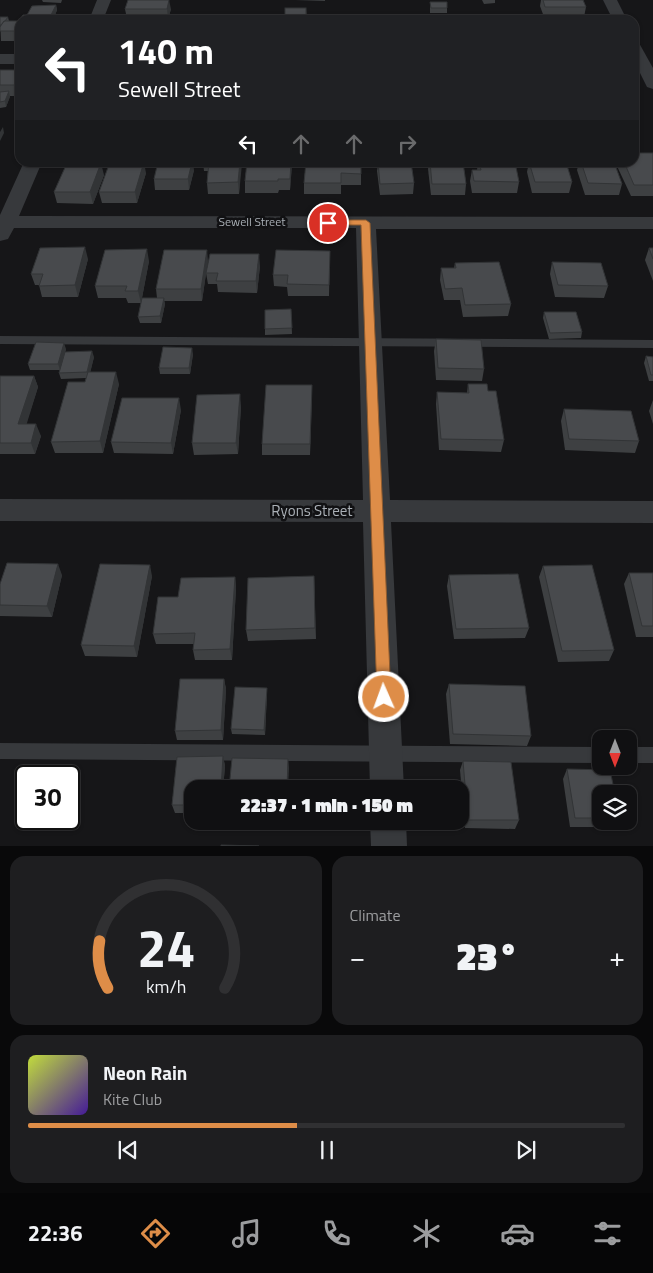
<!DOCTYPE html>
<html lang="en">
<head>
<meta charset="utf-8">
<style>
	body { margin:0; font-family:"Titillium Web",sans-serif; background:#1e1e20; color:#f1f3f6; height:100vh; display:flex; flex-direction:column; font-size:19px; white-space:nowrap }
	* { box-sizing:border-box; margin:0 }
	p { font-size:16px; color:#9c9d9f }
	.icon { flex:none; width:28px; height:28px; fill:none; stroke:currentColor; stroke-width:2; stroke-linecap:round; stroke-linejoin:round }
	.map { position:relative; height:846px; overflow:hidden }
	.side { display:flex; flex-direction:column; gap:10px; padding:10px; background:#09090a; flex:1 }
	.side>* { flex:none }
	.hud { position:absolute; left:15px; top:15px; width:624px; height:152px; border-radius:15px; box-shadow:0 1px 4px #0004,0 0 0 1px #303032; background:#202124; color:#fff; overflow:hidden }
	.needle { width:32px; rotate:180deg }
	.buttons { position:absolute; left:592px; top:730px; display:grid; gap:10px }
	.buttons a { display:grid; place-items:center; width:45px; height:45px; border-radius:10px; background:#101012; box-shadow:0 1px 4px #0004,0 0 0 1px #303032; font-size:25px }
	.speed { position:absolute; left:15px; top:765px; display:flex; gap:10px; font-size:25px; font-weight:700; text-align:center }
	.speed>* { display:grid; place-content:center; width:65px; height:65px; border-radius:50%; background:#101012; box-shadow:0 1px 4px #0004,0 0 0 1px #303032; line-height:1 }
	.speed .limit { border:2px solid #111; border-radius:8px; background:#fff; color:#111 }
	.pin { position:absolute; display:grid; place-items:center; width:42px; height:42px; color:#fff; margin:-21px; border:2px solid #fff; border-radius:50%; box-shadow:0 1px 5px #0007 }
	.me { position:absolute; width:55px; margin:-28px; rotate:358deg; stroke-linejoin:round; filter:drop-shadow(0 0 4px #0008) }
	.turn { display:flex; align-items:center; gap:18px; height:105px; padding:0 20px; font-size:22px }
	.turn .icon { width:65px; height:65px; stroke-width:2.5 }
	.turn b { display:block; font-size:35px; line-height:42px }
	.lanes { display:flex; align-items:center; height:48px; padding:0 20px; background:#0003; justify-content:center; gap:25px; direction:ltr }
	.lanes .off { opacity:.35 }
	.big { font-size:38px; font-weight:800; line-height:1.1 }
	.side .tile { flex:1; display:flex; flex-direction:column; justify-content:center; gap:8px; min-width:0; padding:0 18px; border-radius:15px; background:#1e1e20 }
	.side .dial { align-items:center; gap:0 }
	.dial svg { height:130px; overflow:visible; fill:none; stroke:#303032; stroke-width:7; stroke-linecap:round; text-anchor:middle }
	.dial text { fill:#f1f3f6; stroke:none }
	.song { display:flex; align-items:center; gap:15px }
	.cover { width:60px; height:60px; border-radius:8px; background:linear-gradient(135deg,hsl(70 70% 55%),hsl(260 70% 35%)) }
	.played { height:5px; border-radius:2px; background:linear-gradient(90deg,#de8d48 45%,#303032 45%) }
	.keys { display:flex; justify-content:space-around; direction:ltr }
	.heat { display:flex; justify-content:space-between; align-items:center; font-size:28px; direction:ltr }
	.side .tiles { flex:1; display:grid; gap:10px; grid-template-columns:1fr 1fr }
	.tile:last-child { grid-column:span 2 }
	.trip { position:absolute; left:184px; top:780px; width:285px; height:50px; border-radius:15px; background:#101012; box-shadow:0 1px 4px #0004,0 0 0 1px #303032; font-weight:800; line-height:50px; text-align:center }
	.tabs { display:flex; height:80px; justify-content:space-around; align-items:center; background:#060607; color:#9c9d9f }
	.tabs .icon { width:35px; height:35px }
	.tabs .active { color:#de8d48 }
	.tabs b { font-size:22px; color:#f1f3f6 }
	.map>svg:first-child { display:block }
	.lines { fill:none; stroke-linecap:round; stroke-linejoin:round }
	.lane { fill:#37393c; fill-rule:evenodd }
	.street { fill:#37393c; fill-rule:evenodd }
	.wall { fill:#3e4042 }
	.shaded-wall { fill:#323436 }
	.building { fill:#484a4d; stroke:#323436 }
	.route { fill:#de8d48; stroke:#905c2f }
	.labels { text-anchor:middle; stroke-width:5; stroke-linejoin:round; paint-order:stroke }
	.far-street-label { font-size:12px; fill:#aab0b6; stroke:#111113 }
	.street-label { font-size:15px; fill:#aab0b6; stroke:#111113 }
</style>
</head>
<body>
<div class="map">
<svg width="653" height="846" viewBox="0 0 653 846">
	<rect width="100%" height="100%" fill="#161618"/>
	<g class="lines">
		<g class="lane">
			<polygon points="0,336 653,340 653,348 0,344"/>
			<polygon points="0,743 601,747 601,763 0,759"/>
			<rect x="629" y="747" width="24" height="16"/>
		</g>
		<g class="street">
			<polygon points="97,0 111,0 103,20 89,20"/>
			<polygon points="603,0 617,0 627,20 613,20"/>
			<polygon points="634,42 639,43 653,68 653,89 647,87 634,61"/>
			<rect x="0" y="54" width="20" height="10"/>
			<polygon points="24,162 42,162 19,216 653,217 653,229 376,229 390,500 653,501 653,523 391,522 404,789 370,789 363,522 0,521 0,499 363,500 356,228 14,228 8,239 0,241 0,215"/>
			<polygon points="370,821 406,821 407,846 371,846"/>
		</g>
	</g>
	<g class="wall">
		<polygon points="42,0 62,0 61,3 43,2"/>
		<polygon points="295,0 325,0 325,1"/>
		<polygon points="482,0 495,0 495,3 484,4"/>
		<polygon points="541,0 583,0 586,7 584,17 581,17 582,20 562,20 563,17 544,17 540,6"/>
		<polygon points="430,2 447,8 447,13 430,13"/>
		<polygon points="56,5 57,10 53,20 20,20 20,41 1,41 0,17 8,17 9,21 19,21 23,15 28,15 32,6"/>
		<polygon points="285,8 306,8 307,19 314,20 285,20"/>
		<polygon points="125,9 171,9 168,19 127,19"/>
		<polygon points="0,70 20,70 20,96 10,96 6,107 0,108"/>
		<polygon points="634,106 639,118 636,129 634,129"/>
		<polygon points="653,153 653,196 631,196 616,164 617,162 634,162"/>
		<polygon points="203,162 241,162 239,194 208,194 207,183 208,171 204,171"/>
		<polygon points="247,162 292,162 290,190 279,190 278,193 245,193 245,181"/>
		<polygon points="306,162 361,174 361,185 341,185 341,194 304,194 304,183"/>
		<polygon points="378,162 411,162 414,183 413,194 380,195 377,171"/>
		<polygon points="429,162 463,162 466,184 465,195 431,195 428,169"/>
		<polygon points="478,162 515,162 519,182 517,193 472,193 470,181 472,170 477,170"/>
		<polygon points="529,162 566,162 572,182 569,193 532,193 527,172"/>
		<polygon points="579,162 614,162 622,184 619,195 585,195 577,170"/>
		<polygon points="194,170 189,190 155,190 154,179"/>
		<polygon points="146,173 137,203 102,203 99,192"/>
		<polygon points="104,175 93,204 57,203 54,192"/>
		<polygon points="649,248 653,248 653,281 645,260"/>
		<polygon points="330,251 329,296 288,296 287,287 274,286 273,275"/>
		<polygon points="88,259 78,297 42,297 39,285 35,285 31,274"/>
		<polygon points="149,261 141,303 128,303 126,298 98,298 95,286"/>
		<polygon points="208,261 206,272 260,266 257,293 218,292 217,284 208,284 206,273 202,301 164,301 165,304 161,323 140,323 138,317 157,298 156,289"/>
		<polygon points="552,262 608,286 604,298 555,297 550,274"/>
		<polygon points="455,263 511,304 508,316 463,317 460,300 444,300 440,280 441,268 454,268"/>
		<polygon points="291,309 292,334 265,335 265,329"/>
		<polygon points="544,312 582,332 581,338 549,339 543,318"/>
		<polygon points="436,339 484,369 482,381 436,380 434,351"/>
		<polygon points="66,349 60,370 30,370 28,364"/>
		<polygon points="193,354 190,374 160,374 159,368"/>
		<polygon points="646,356 653,357 653,381 649,381 644,363"/>
		<polygon points="94,357 90,372 119,384 103,453 55,453 51,442 85,382 86,378 61,379 59,373"/>
		<polygon points="0,376 34,376 38,387 26,424 41,436 35,454 0,454"/>
		<polygon points="468,384 488,391 504,440 501,452 439,450 436,404 437,392 467,393"/>
		<polygon points="312,385 310,455 262,455 262,444"/>
		<polygon points="653,400 653,424 649,411"/>
		<polygon points="241,406 238,454 194,455 192,443"/>
		<polygon points="564,409 639,441 635,453 565,450 561,421"/>
		<polygon points="181,410 173,454 114,453 111,442"/>
		<polygon points="543,566 614,650 609,661 558,662 539,577"/>
		<polygon points="629,573 653,573 653,637 636,637 624,584"/>
		<polygon points="62,575 52,617 0,616 0,584"/>
		<polygon points="449,575 529,628 525,638 454,639 447,586"/>
		<polygon points="152,576 137,657 85,656 81,645"/>
		<polygon points="314,576 316,639 248,641 246,630"/>
		<polygon points="235,577 236,588 232,660 195,660 193,650 194,644 156,644 153,634 178,597"/>
		<polygon points="224,679 226,689 223,740 177,740 175,731"/>
		<polygon points="449,684 531,736 527,746 450,744 446,694"/>
		<polygon points="267,688 267,693 265,735 232,734 231,729"/>
		<polygon points="223,756 225,766 223,789 192,789 192,813 175,813 172,805 177,757"/>
		<polygon points="463,761 519,820 515,829 465,828 460,770"/>
		<polygon points="567,769 601,794 601,821 618,821 614,827 570,827 563,779"/>
		<polygon points="26,786 26,815 23,815 20,810"/>
	</g>
	<g class="shaded-wall">
		<polygon points="169,0 171,9 168,19 167,9"/>
		<polygon points="56,5 57,10 53,20 51,15"/>
		<polygon points="9,91 10,97 6,107 5,101"/>
		<polygon points="3,127 4,133 0,141 0,132"/>
		<polygon points="144,162 146,173 137,203 135,192"/>
		<polygon points="192,162 193,162 194,170 189,190 188,179"/>
		<polygon points="240,162 241,162 242,164 239,194 238,182"/>
		<polygon points="291,162 292,162 292,166 290,190 290,179"/>
		<polygon points="101,163 104,175 93,204 90,192"/>
		<polygon points="85,247 88,259 78,297 75,285"/>
		<polygon points="147,249 149,261 141,303 138,291"/>
		<polygon points="207,250 208,261 202,301 201,289"/>
		<polygon points="259,254 260,266 257,293 256,281"/>
		<polygon points="164,298 165,304 161,323 160,316"/>
		<polygon points="64,343 66,349 60,370 58,364"/>
		<polygon points="192,348 193,354 190,374 189,368"/>
		<polygon points="92,351 94,357 89,378 87,372"/>
		<polygon points="116,372 119,384 103,453 100,441"/>
		<polygon points="34,376 38,387 23,436 18,424"/>
		<polygon points="312,385 312,397 310,455 310,444"/>
		<polygon points="240,394 241,406 238,454 236,443"/>
		<polygon points="179,398 181,410 173,454 171,443"/>
		<polygon points="36,424 41,436 35,454 31,443"/>
		<polygon points="58,564 62,575 52,617 47,606"/>
		<polygon points="150,565 152,576 137,657 134,646"/>
		<polygon points="235,577 236,588 232,660 230,649"/>
		<polygon points="224,679 226,689 223,740 221,730"/>
		<polygon points="267,688 267,693 265,735 264,730"/>
		<polygon points="223,756 225,766 223,789 221,789"/>
		<polygon points="288,759 289,768 288,789 287,789"/>
		<polygon points="71,774 73,779 69,798 69,783"/>
	</g>
	<g class="building">
		<polygon points="128,0 169,0 167,9 125,9"/>
		<polygon points="543,0 583,0 586,7 545,7"/>
		<polygon points="430,2 447,2 447,8 431,8"/>
		<polygon points="56,5 51,15 27,15 32,6"/>
		<rect x="285" y="8" width="21" height="8"/>
		<polygon points="23,15 45,15 43,20 20,20 20,31 0,31 0,27 4,21 19,21"/>
		<polygon points="563,16 581,16 582,20 564,20"/>
		<polygon points="0,17 8,17 5,21 4,21 1,25 0,25"/>
		<polygon points="235,17 235,20 207,20 207,18"/>
		<rect x="289" y="19" width="25" height="1"/>
		<rect x="0" y="70" width="20" height="15"/>
		<polygon points="9,91 5,101 0,102 0,92"/>
		<polygon points="634,106 639,118 634,118"/>
		<polygon points="634,153 653,153 653,185 634,185 624,162 634,162"/>
		<polygon points="110,162 144,162 135,192 99,192"/>
		<polygon points="158,162 192,162 188,179 154,179"/>
		<polygon points="209,162 240,162 238,182 207,183"/>
		<polygon points="247,162 291,162 290,179 278,179 278,181 245,181"/>
		<polygon points="306,162 361,162 361,174 341,173 341,183 304,183"/>
		<polygon points="378,162 411,162 414,183 380,184"/>
		<polygon points="430,162 463,162 466,184 432,184"/>
		<polygon points="479,162 515,162 519,182 474,181 472,170 481,170"/>
		<polygon points="529,162 566,162 572,182 535,182"/>
		<polygon points="581,162 614,162 622,184 588,183"/>
		<polygon points="67,163 101,163 90,192 54,192"/>
		<polygon points="85,247 75,285 39,286 43,274 31,274 40,248"/>
		<polygon points="649,248 653,248 653,259"/>
		<polygon points="147,249 138,291 125,291 127,286 95,286 105,250"/>
		<polygon points="164,250 207,250 201,289 156,289"/>
		<polygon points="276,250 330,251 329,285 287,284 288,275 273,275"/>
		<polygon points="210,254 259,254 256,281 216,281 218,273 206,273"/>
		<polygon points="499,262 511,304 465,305 462,288 445,289 441,268 456,268 455,263"/>
		<polygon points="552,262 601,263 608,286 558,285"/>
		<polygon points="142,298 164,298 160,316 138,317"/>
		<polygon points="291,309 292,328 265,329 265,310"/>
		<polygon points="544,312 576,312 582,332 550,333"/>
		<polygon points="436,339 481,340 484,369 438,368"/>
		<polygon points="36,342 64,343 58,364 28,364"/>
		<polygon points="163,347 192,348 189,368 159,368"/>
		<polygon points="92,351 87,372 59,373 65,352"/>
		<polygon points="646,356 653,357 653,375 651,375"/>
		<polygon points="88,372 116,372 100,441 51,442 68,382 85,382"/>
		<polygon points="0,376 34,376 18,424 36,424 31,443 0,443"/>
		<polygon points="468,384 487,384 488,391 496,391 504,440 441,439 437,392 469,393"/>
		<polygon points="266,385 312,385 310,444 262,444"/>
		<polygon points="240,394 236,443 192,443 197,395"/>
		<polygon points="122,398 179,398 171,443 111,442"/>
		<polygon points="564,409 631,411 639,441 569,439"/>
		<polygon points="7,563 58,564 47,606 0,605 0,584"/>
		<polygon points="100,564 150,565 134,646 81,645"/>
		<polygon points="592,565 614,650 562,651 543,566"/>
		<polygon points="629,573 653,573 653,626 642,626"/>
		<polygon points="518,574 529,628 456,629 449,575"/>
		<polygon points="314,576 315,628 246,630 248,578"/>
		<polygon points="235,577 230,649 193,650 195,633 153,634 158,597 178,597 181,578"/>
		<polygon points="180,679 224,679 221,730 175,731"/>
		<polygon points="449,684 525,686 531,736 453,734"/>
		<polygon points="235,687 267,688 264,730 231,729"/>
		<polygon points="223,756 221,789 192,789 192,805 172,805 177,757"/>
		<polygon points="232,758 288,759 287,789 229,789"/>
		<polygon points="463,761 511,762 519,820 468,820"/>
		<polygon points="567,769 610,770 615,794 601,794 601,818 575,818"/>
		<polygon points="30,773 71,774 69,783 69,776 29,776"/>
		<polygon points="26,786 26,811 20,810"/>
		<polygon points="221,845 259,846 221,846"/>
	</g>
	<polygon class="route" points="366,220 370,223 391,697 389,702 384,704 379,702 377,697 361,225 328,225 324,223 328,220"/>
	<g class="labels">
		<g class="far-street-label">
			<text x="252" y="226">Sewell Street</text>
		</g>
		<g class="street-label">
			<text x="312" y="516">Ryons Street</text>
		</g>
	</g>
</svg>
<div class="buttons">
<a><svg class="needle" viewBox="-14 -14 28 28"><path d="M0-13l5 13h-10z" fill="#e53935"/><path d="M0 13l5-13h-10z" fill="#9c9d9f"/></svg></a>
<a><svg class="icon" aria-label="layers" viewBox="0 0 24 24"><path d="M12 4l9 5-9 5-9-5zM3 14l9 5 9-5"/></svg></a>
</div>
<div class="speed"><div class="limit">30</div></div>
<div class="pin" style="left:328px;top:223px;background:#d93025"><svg class="icon" aria-label="arrive" viewBox="0 0 24 24"><path d="M6 21V4h12l-3 4 3 4H6"/></svg></div>
<svg class="me" style="left:384px;top:697px" viewBox="-20 -20 40 40"><circle r="17" fill="#de8d48" stroke="#fff" stroke-width="3"/><path d="M0-11L8 9 0 5-8 9z" fill="#fff"/></svg>
<div class="trip">22:37 · 1 min · 150 m</div>
<div class="hud">
<div class="turn"><svg class="icon" aria-label="left" viewBox="0 0 24 24"><path d="M17 20v-9H6M10 6l-5 5 5 5"/></svg><div><b>140 m</b>Sewell Street</div></div>
<div class="lanes"><svg class="icon" aria-label="left" viewBox="0 0 24 24"><path d="M17 20v-9H6M10 6l-5 5 5 5"/></svg><svg class="icon off" aria-label="ahead" viewBox="0 0 24 24"><path d="M12 20V5M6 11l6-6 6 6"/></svg><svg class="icon off" aria-label="ahead" viewBox="0 0 24 24"><path d="M12 20V5M6 11l6-6 6 6"/></svg><svg class="icon off" aria-label="right" viewBox="0 0 24 24"><path d="M7 20v-9h11M14 6l5 5-5 5"/></svg></div>
</div>
</div>
<section class="side">
<div class="tiles">
<div class="tile dial"><svg viewBox="0 0 100 80">
<path d="M14 69A42 42 0 1 1 86 69"/>
<path d="M14 69A42 42 0 0 1 9 40" stroke="#de8d48"/>
<text x="50" y="56" font-size="32" font-weight="700">24</text>
<text x="50" y="72" font-size="11">km/h</text>
</svg></div>
<div class="tile"><p>Climate</p>
<div class="heat"><a>−</a><b class="big">23°</b><a>+</a></div>
</div>
<div class="tile">
<div class="song"><i class="cover"></i><div><b>Neon Rain</b><p>Kite Club</p></div></div>
<div class="played"></div>
<div class="keys"><svg class="icon" aria-label="previous" viewBox="0 0 24 24"><path d="M18 5L8 12l10 7zM5 5v14"/></svg><svg class="icon" aria-label="pause" viewBox="0 0 24 24"><path d="M8 5v14M16 5v14"/></svg><svg class="icon" aria-label="next" viewBox="0 0 24 24"><path d="M6 5l10 7-10 7zM19 5v14"/></svg></div>
</div>
</div>
</section>
<nav class="tabs">
<b>22:36</b>
<svg class="icon active" aria-label="directions" viewBox="0 0 24 24"><path d="M12 3l9 9-9 9-9-9zM9 14v-3h6M13 9l2 2-2 2"/></svg>
<svg class="icon" aria-label="music" viewBox="0 0 24 24"><path d="M9 18V5l10-2v13"/><circle cx="6" cy="18" r="3"/><circle cx="16" cy="16" r="3"/></svg>
<svg class="icon" aria-label="phone" viewBox="0 0 24 24"><path d="M5 4h4l2 5-3 2q2 4 5 5l2-3 5 2v4C11 20 4 13 5 4z"/></svg>
<svg class="icon" aria-label="climate" viewBox="0 0 24 24"><path d="M12 3v18M4 7l16 10M4 17L20 7"/></svg>
<svg class="icon" aria-label="car" viewBox="0 0 24 24"><path d="M5 17H2v-5l4-1 3-4h7l3 4 3 1v5h-3M9 17h6M6 11h13"/><circle cx="7" cy="17" r="2"/><circle cx="17" cy="17" r="2"/></svg>
<svg class="icon" aria-label="filters" viewBox="0 0 24 24"><path d="M4 7h16M4 17h16"/><circle cx="9" cy="7" r="2"/><circle cx="15" cy="17" r="2"/></svg>
</nav>
</body>
</html>
